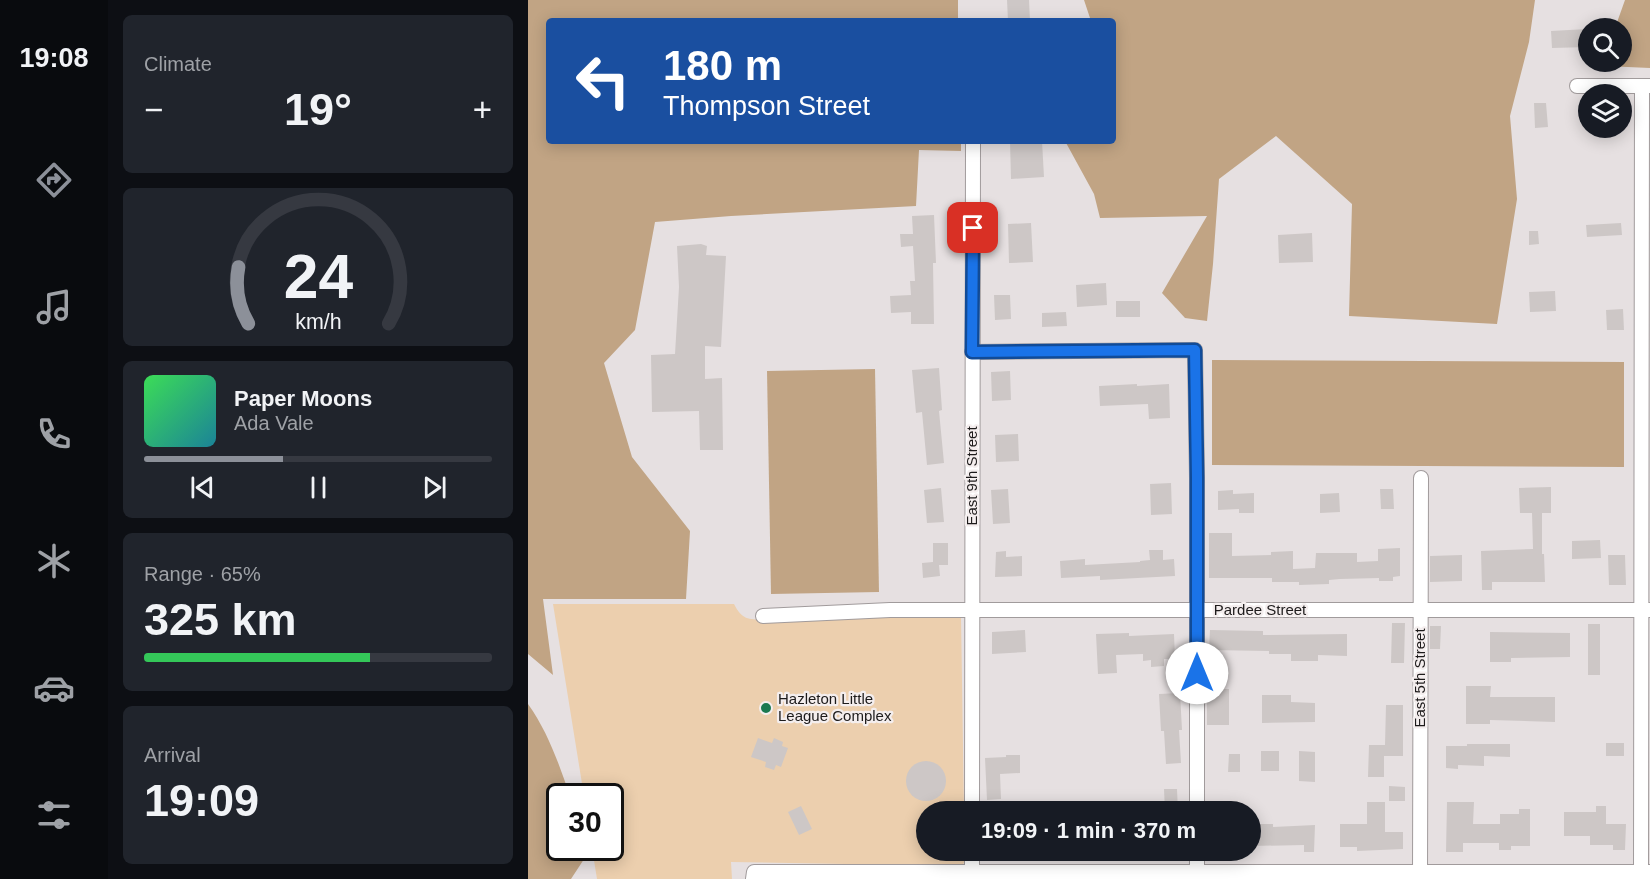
<!DOCTYPE html>
<html lang="en">
<head>
<meta charset="utf-8">
<style>
	body { margin:0; font-family:Arial,sans-serif; background:#20242c; color:#f1f3f6; height:100vh; display:flex; flex-direction:column; font-size:22px; white-space:nowrap }
	* { box-sizing:border-box; margin:0 }
	p { font-size:20px; color:#9ea1a6 }
	.icon { flex:none; width:33px; height:33px; fill:none; stroke:currentColor; stroke-width:2; stroke-linecap:round; stroke-linejoin:round }
	.map { position:relative; flex:1; overflow:hidden }
	.panel { display:flex; flex-direction:column; gap:15px; padding:15px; background:#0d0f14; width:420px }
	.panel>* { flex:none }
	.guide { position:absolute; left:18px; top:18px; width:570px; height:126px; border-radius:6px; box-shadow:0 3px 15px #0003; background:#1a4fa0; color:#fff; overflow:hidden }
	.fabs { position:absolute; left:1050px; top:18px; display:grid; gap:12px }
	.fabs a { display:grid; place-items:center; width:54px; height:54px; border-radius:50%; background:#171b24; box-shadow:0 3px 15px #0003; font-size:30px }
	.speed { position:absolute; left:18px; top:783px; display:flex; gap:12px; font-size:30px; font-weight:700; text-align:center }
	.speed>* { display:grid; place-content:center; width:78px; height:78px; border-radius:50%; background:#171b24; box-shadow:0 3px 15px #0003; line-height:1 }
	.speed .limit { border:3px solid #111; border-radius:9px; background:#fff; color:#111 }
	.pin { position:absolute; display:grid; place-items:center; width:51px; height:51px; color:#fff; margin:-26px; border-radius:12px; box-shadow:0 3px 9px #0006 }
	.me { position:absolute; width:66px; margin:-33px; rotate:0deg; stroke-linejoin:round; filter:drop-shadow(0 0 4px #0008) }
	.turn { display:flex; align-items:center; gap:21px; height:126px; padding:0 18px; font-size:27px }
	.turn .icon { width:78px; height:78px; stroke-width:2.5 }
	.turn b { display:block; font-size:42px; line-height:51px }
	.big { font-size:45px; font-weight:600; line-height:1.1 }
	.panel .widget { flex:1; display:flex; flex-direction:column; justify-content:center; gap:9px; min-width:0; padding:0 21px; border-radius:9px; background:#20242c }
	.panel .dial { align-items:center; gap:0 }
	.dial svg { height:156px; overflow:visible; fill:none; stroke:#363941; stroke-width:7; stroke-linecap:round; text-anchor:middle }
	.dial text { fill:#f1f3f6; stroke:none }
	.song { display:flex; align-items:center; gap:18px }
	.cover { width:72px; height:72px; border-radius:9px; background:linear-gradient(135deg,hsl(130 70% 55%),hsl(190 70% 35%)) }
	.played { height:6px; border-radius:3px; background:linear-gradient(90deg,#8c9099 40%,#363941 40%) }
	.keys { display:flex; justify-content:space-around; direction:ltr }
	.heat { display:flex; justify-content:space-between; align-items:center; font-size:33px; direction:ltr }
	.charge { height:9px; border-radius:4px; background:linear-gradient(90deg,#34c759 65%,#363941 0) }
	.trip { position:absolute; left:388px; top:801px; width:345px; height:60px; border-radius:30px; background:#171b24; box-shadow:0 3px 15px #0003; font-weight:600; line-height:60px; text-align:center }
	main { display:flex; flex:1; min-height:0 }
	.menu { display:flex; flex-direction:column; width:108px; justify-content:space-around; align-items:center; background:#090b0e; color:#9ea1a6 }
	.menu .icon { width:42px; height:42px }
	.menu .current { color:#8c9099 }
	.menu b { font-size:27px; color:#f1f3f6 }
	.map>svg:first-child { display:block }
	.green { fill:#eccfae }
	.forest { fill:#c1a484 }
	.building { fill:#cdc7c6 }
	.lines { fill:none; stroke-linecap:round; stroke-linejoin:round }
	.street-casing { stroke:#a19b9c; stroke-width:16 }
	.street { stroke:#fff; stroke-width:14 }
	.route-casing { stroke:#114b97; stroke-width:15 }
	.route { stroke:#1a73e8; stroke-width:10 }
	.poi-dot { fill:#1b7950; stroke:#f4eeee; stroke-width:2 }
	.labels { text-anchor:middle; stroke-width:4.5; stroke-linejoin:round; paint-order:stroke }
	.street-label { font-size:15px; fill:#1d1b1b; stroke:#f4eeee }
	.poi-label { font-size:15px; fill:#1d1b1b; stroke:#f4eeee; text-anchor:start }
</style>
</head>
<body>
<main>
<nav class="menu">
<b>19:08</b>
<svg class="icon current" aria-label="directions" viewBox="0 0 24 24"><path d="M12 3l9 9-9 9-9-9zM9 14v-3h6M13 9l2 2-2 2"/></svg>
<svg class="icon" aria-label="music" viewBox="0 0 24 24"><path d="M9 18V5l10-2v13"/><circle cx="6" cy="18" r="3"/><circle cx="16" cy="16" r="3"/></svg>
<svg class="icon" aria-label="phone" viewBox="0 0 24 24"><path d="M5 4h4l2 5-3 2q2 4 5 5l2-3 5 2v4C11 20 4 13 5 4z"/></svg>
<svg class="icon" aria-label="climate" viewBox="0 0 24 24"><path d="M12 3v18M4 7l16 10M4 17L20 7"/></svg>
<svg class="icon" aria-label="car" viewBox="0 0 24 24"><path d="M5 17H2v-5l4-1 3-4h7l3 4 3 1v5h-3M9 17h6M6 11h13"/><circle cx="7" cy="17" r="2"/><circle cx="17" cy="17" r="2"/></svg>
<svg class="icon" aria-label="filters" viewBox="0 0 24 24"><path d="M4 7h16M4 17h16"/><circle cx="9" cy="7" r="2"/><circle cx="15" cy="17" r="2"/></svg>
</nav>
<section class="panel">
<div class="widget"><p>Climate</p>
<div class="heat"><a>−</a><b class="big">19°</b><a>+</a></div>
</div>
<div class="widget dial"><svg viewBox="0 0 100 80">
<path d="M14 69A42 42 0 1 1 86 69"/>
<path d="M14 69A42 42 0 0 1 9 40" stroke="#8c9099"/>
<text x="50" y="56" font-size="32" font-weight="700">24</text>
<text x="50" y="72" font-size="11">km/h</text>
</svg></div>
<div class="widget">
<div class="song"><i class="cover"></i><div><b>Paper Moons</b><p>Ada Vale</p></div></div>
<div class="played"></div>
<div class="keys"><svg class="icon" aria-label="previous" viewBox="0 0 24 24"><path d="M18 5L8 12l10 7zM5 5v14"/></svg><svg class="icon" aria-label="pause" viewBox="0 0 24 24"><path d="M8 5v14M16 5v14"/></svg><svg class="icon" aria-label="next" viewBox="0 0 24 24"><path d="M6 5l10 7-10 7zM19 5v14"/></svg></div>
</div>
<div class="widget"><p>Range · 65%</p><b class="big">325 km</b><div class="charge"></div></div>
<div class="widget"><p>Arrival</p><b class="big">19:09</b></div>
</section>
<div class="map">
<svg width="1122" height="879" viewBox="0 0 1122 879">
	<rect width="100%" height="100%" fill="#e6e0e1"/>
	<path class="green" d="M 25,604 L 206,604 C 214,620 220,619 236,620 L 433,616 L 436,811 L 399,812 L 399,850 L 437,851 L 437,862 L 433,866 L 429,866 L 203,862 L 204,879 L 69,879 L 64,848 L 82,848 L 82,796 L 56,796 Z"/>
	<g class="forest">
		<polygon points="0,0 430,0 430,21 21,21 21,141 433,141 433,151 391,150 388,206 203,216 127,222 107,330 76,363 104,457 162,531 158,599 15,599 25,675 0,654"/>
		<polygon points="556,0 1007,0 1001,42 982,116 989,199 969,324 821,316 824,204 748,136 691,179 685,264 679,321 657,318 634,293 679,216 572,218 566,194 537,141 585,141 585,21 563,21"/>
		<polygon points="1097,0 1122,0 1122,68 1077,66 1078,62 1094,62 1094,28 1087,28"/>
		<polygon points="684,360 1096,362 1096,467 684,465"/>
		<polygon points="347,369 351,592 243,594 239,371"/>
		<path d="M 0,704 C 20,732 31,764 42,796 L 32,796 L 32,848 L 58,848 L 60,853 L 43,879 L 0,879 Z"/>
	</g>
	<g class="building">
		<polygon points="479,0 501,0 502,21 480,21"/>
		<polygon points="1059,29 1060,47 1024,48 1023,31"/>
		<polygon points="1006,103 1018,103 1020,127 1007,128"/>
		<polygon points="482,141 514,141 516,177 483,179"/>
		<polygon points="406,215 408,263 405,263 406,324 383,324 383,312 363,313 362,296 383,295 382,281 387,281 385,246 373,247 372,234 385,234 384,216"/>
		<polygon points="503,223 505,262 481,263 480,224"/>
		<polygon points="1093,223 1094,235 1059,237 1058,225"/>
		<polygon points="1001,231 1010,231 1011,244 1001,245"/>
		<polygon points="784,233 785,262 751,263 750,235"/>
		<polygon points="173,244 179,246 178,255 198,256 193,347 177,346 177,379 194,378 195,450 172,450 171,411 124,412 123,355 147,354 151,287 149,246"/>
		<polygon points="578,283 579,305 549,307 548,285"/>
		<polygon points="1027,291 1028,311 1002,312 1001,292"/>
		<polygon points="466,295 482,295 483,319 467,320"/>
		<rect x="588" y="301" width="24" height="16"/>
		<polygon points="1095,309 1096,330 1079,330 1078,310"/>
		<polygon points="538,312 539,326 514,327 514,313"/>
		<polygon points="411,368 414,410 411,411 416,463 399,465 394,412 388,413 384,370"/>
		<polygon points="482,371 483,400 464,401 463,372"/>
		<polygon points="609,384 609,386 641,384 642,418 621,419 620,404 572,406 571,386"/>
		<polygon points="490,434 491,461 468,462 467,435"/>
		<polygon points="643,483 644,514 623,515 622,484"/>
		<polygon points="1023,487 1023,513 1014,513 1014,554 1016,554 1017,582 964,582 964,590 954,590 953,551 1005,549 1004,513 992,513 991,488"/>
		<polygon points="413,488 416,522 399,523 396,490"/>
		<polygon points="480,489 482,523 465,524 463,490"/>
		<polygon points="852,489 865,489 866,509 853,509"/>
		<polygon points="705,490 705,494 726,493 726,513 711,513 711,509 690,510 690,491"/>
		<polygon points="811,493 812,512 792,513 792,494"/>
		<polygon points="681,533 704,533 704,556 743,555 743,552 765,551 765,569 787,568 788,553 829,553 829,562 850,561 850,549 872,548 872,576 865,577 865,581 851,581 851,578 812,579 801,580 801,584 771,585 771,582 744,582 744,578 681,578"/>
		<polygon points="1072,540 1073,558 1044,559 1044,541"/>
		<polygon points="405,543 420,543 420,565 411,565 412,576 395,578 394,563 405,562"/>
		<polygon points="621,550 635,550 635,560 646,559 647,576 572,580 572,576 533,578 532,561 557,559 557,565 612,562 612,561 622,560"/>
		<polygon points="478,551 478,557 494,556 494,576 467,577 468,552"/>
		<polygon points="934,555 934,581 902,582 902,556"/>
		<polygon points="1080,555 1097,555 1098,585 1081,585"/>
		<polygon points="864,623 877,623 876,663 863,663"/>
		<rect x="1060" y="624" width="12" height="51"/>
		<polygon points="902,626 913,626 912,649 902,649"/>
		<polygon points="497,630 498,652 464,654 464,632"/>
		<polygon points="682,630 735,631 735,635 819,634 819,656 790,655 790,661 763,661 763,654 741,654 741,651 681,650"/>
		<polygon points="962,632 1042,633 1042,657 983,658 983,662 962,662"/>
		<polygon points="601,633 601,636 646,634 647,659 636,659 636,666 623,667 623,660 615,661 615,654 588,655 589,673 570,674 568,634"/>
		<polygon points="938,686 963,686 962,697 1027,697 1027,722 962,720 962,724 938,724"/>
		<rect x="679" y="689" width="22" height="36"/>
		<polygon points="652,693 654,730 651,730 653,763 638,764 636,731 633,731 631,694"/>
		<polygon points="734,695 763,695 763,702 787,703 787,722 734,723"/>
		<polygon points="858,705 875,705 875,756 856,756 856,777 840,777 841,745 857,745"/>
		<polygon points="230,738 244,743 246,738 255,742 254,746 260,748 253,767 248,765 246,770 237,767 238,762 223,757"/>
		<rect x="1078" y="743" width="18" height="13"/>
		<polygon points="939,744 982,744 982,757 956,756 956,766 930,765 930,769 918,768 918,746 939,746"/>
		<rect x="733" y="751" width="18" height="20"/>
		<polygon points="771,751 787,752 787,782 771,781"/>
		<polygon points="701,754 712,754 712,772 700,772"/>
		<polygon points="478,755 492,755 492,773 472,774 473,799 459,800 457,758 478,757"/>
		<circle cx="398" cy="781" r="20"/>
		<polygon points="861,786 877,787 877,801 861,801"/>
		<polygon points="636,789 649,789 650,812 637,812"/>
		<polygon points="839,802 857,802 857,832 875,832 875,849 829,851 829,847 812,847 812,824 839,824"/>
		<polygon points="919,802 946,802 945,824 972,824 972,814 991,814 991,809 1002,809 1002,846 983,846 983,850 971,850 971,843 935,843 935,852 918,852"/>
		<polygon points="273,806 284,829 271,835 260,812"/>
		<polygon points="1068,806 1078,806 1078,824 1098,824 1097,850 1085,850 1085,845 1062,845 1062,836 1036,836 1036,812 1068,812"/>
		<polygon points="723,824 745,824 745,827 787,825 786,852 776,852 776,845 723,846"/>
	</g>
	<g class="lines">
		<defs>
			<g id="street">
				<polyline points="1049,86 1122,86"/>
				<polyline points="444,352 667,350 669,478 669,812"/>
				<polyline points="235,616 362,610 1122,610"/>
				<polyline points="444,812 445,141"/>
				<polyline points="225,879 226,872 1122,872"/>
				<polyline points="444,879 444,850"/>
				<polyline points="669,879 669,850"/>
				<polyline points="892,879 893,478"/>
				<polyline points="1113,879 1114,86"/>
			</g>
		</defs>
		<use href="#street" class="street-casing"/>
		<use href="#street" class="street"/>
	</g>
	<g class="lines">
		<defs>
			<polyline id="route" points="445,228 444,352 667,350 669,478 669,673"/>
		</defs>
		<use href="#route" class="route-casing"/>
		<use href="#route" class="route"/>
	</g>
	<circle class="poi-dot" cx="238" cy="708" r="6"/>
	<g class="labels">
		<g class="street-label">
			<text transform="translate(444 476) rotate(-90)" y="5">East 9th Street</text>
			<text x="732" y="615">Pardee Street</text>
			<text transform="translate(892 678) rotate(-90)" y="5">East 5th Street</text>
		</g>
		<g class="poi-label">
			<text x="250" y="704">Hazleton Little<tspan x="250" dy="17">League Complex</tspan></text>
		</g>
	</g>
</svg>
<div class="fabs">
<a><svg class="icon" aria-label="search" viewBox="0 0 24 24"><circle cx="10" cy="10" r="6"/><path d="M15 15l6 6"/></svg></a>
<a><svg class="icon" aria-label="layers" viewBox="0 0 24 24"><path d="M12 4l9 5-9 5-9-5zM3 14l9 5 9-5"/></svg></a>
</div>
<div class="speed"><div class="limit">30</div></div>
<div class="pin" style="left:445px;top:228px;background:#d93025"><svg class="icon" aria-label="arrive" viewBox="0 0 24 24"><path d="M6 21V4h12l-3 4 3 4H6"/></svg></div>
<svg class="me" style="left:669px;top:673px" viewBox="-20 -20 40 40"><circle r="19" fill="#fff"/><path d="M0-13L10 11 0 6-10 11z" fill="#1a73e8"/></svg>
<div class="trip">19:09 · 1 min · 370 m</div>
<div class="guide">
<div class="turn"><svg class="icon" aria-label="left" viewBox="0 0 24 24"><path d="M17 20v-9H6M10 6l-5 5 5 5"/></svg><div><b>180 m</b>Thompson Street</div></div>
</div>
</div>
</main>
</body>
</html>
